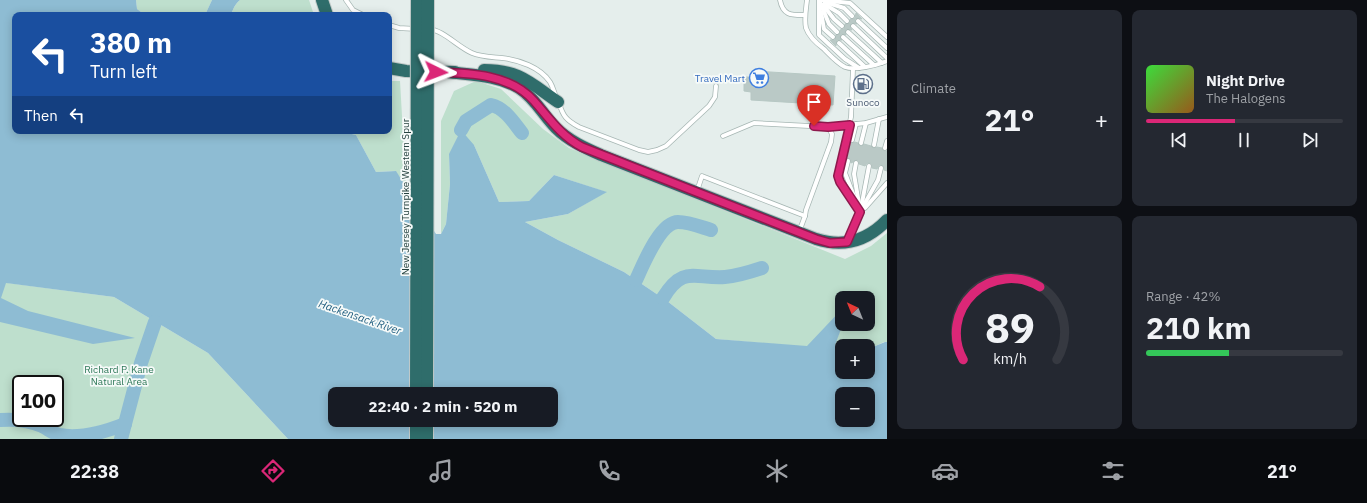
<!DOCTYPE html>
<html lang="en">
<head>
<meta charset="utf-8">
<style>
	body { margin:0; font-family:"IBM Plex Sans",sans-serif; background:#242831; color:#f1f3f6; height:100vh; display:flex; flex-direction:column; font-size:15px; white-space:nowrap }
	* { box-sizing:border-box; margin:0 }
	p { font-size:13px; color:#9ea1a6 }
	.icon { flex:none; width:22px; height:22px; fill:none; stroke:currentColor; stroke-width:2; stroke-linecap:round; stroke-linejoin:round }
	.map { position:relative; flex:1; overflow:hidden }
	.panel { display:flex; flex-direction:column; gap:10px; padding:10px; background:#0d0f14; width:480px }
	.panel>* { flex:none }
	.banner { position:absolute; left:12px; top:12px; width:380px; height:122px; border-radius:8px; box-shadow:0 2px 10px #0003; background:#1a4fa0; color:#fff; overflow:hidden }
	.needle { width:26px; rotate:317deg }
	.fabs { position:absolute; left:835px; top:291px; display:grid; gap:8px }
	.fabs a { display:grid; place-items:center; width:40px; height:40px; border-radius:8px; background:#171b24; box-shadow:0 2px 10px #0003; font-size:20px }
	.speed { position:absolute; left:12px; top:375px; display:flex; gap:8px; font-size:20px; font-weight:700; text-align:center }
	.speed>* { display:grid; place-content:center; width:52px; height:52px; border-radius:50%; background:#171b24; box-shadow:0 2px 10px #0003; line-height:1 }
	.speed .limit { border:2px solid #111; border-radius:6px; background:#fff; color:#111 }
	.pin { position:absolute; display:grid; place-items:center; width:34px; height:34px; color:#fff; margin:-41px -17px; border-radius:50% 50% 50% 0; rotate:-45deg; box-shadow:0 0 4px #0007 }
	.pin .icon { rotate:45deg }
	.me { position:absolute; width:44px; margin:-22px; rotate:93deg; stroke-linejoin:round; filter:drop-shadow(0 0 3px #0008) }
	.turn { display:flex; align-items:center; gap:14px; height:84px; padding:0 12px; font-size:18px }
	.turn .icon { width:52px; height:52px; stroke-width:2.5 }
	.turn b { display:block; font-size:28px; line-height:34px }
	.then { display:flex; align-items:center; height:38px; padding:0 12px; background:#0003; gap:8px; font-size:15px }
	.big { font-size:30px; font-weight:700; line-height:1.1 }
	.panel .tile { flex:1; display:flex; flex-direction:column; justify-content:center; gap:6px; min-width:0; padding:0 14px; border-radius:8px; background:#242831 }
	.panel .dial { align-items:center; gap:0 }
	.dial svg { height:104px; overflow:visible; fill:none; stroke:#363941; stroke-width:7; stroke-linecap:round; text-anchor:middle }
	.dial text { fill:#f1f3f6; stroke:none }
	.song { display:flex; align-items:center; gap:12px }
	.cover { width:48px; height:48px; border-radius:6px; background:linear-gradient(135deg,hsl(120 70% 55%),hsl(30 70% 35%)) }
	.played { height:4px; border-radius:2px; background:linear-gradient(90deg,#db2777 45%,#363941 45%) }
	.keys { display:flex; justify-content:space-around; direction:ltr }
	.heat { display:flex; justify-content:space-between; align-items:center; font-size:22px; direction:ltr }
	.charge { height:6px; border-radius:3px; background:linear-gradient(90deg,#34c759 42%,#363941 0) }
	.panel .tiles { flex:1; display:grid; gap:10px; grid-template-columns:repeat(2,1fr) }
	.trip { position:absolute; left:328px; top:387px; width:230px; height:40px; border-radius:8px; background:#171b24; box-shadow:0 2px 10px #0003; font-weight:700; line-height:40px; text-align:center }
	.dock { display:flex; height:64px; justify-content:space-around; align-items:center; background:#090b0e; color:#9ea1a6 }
	.dock .icon { width:28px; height:28px }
	.dock .selected { color:#db2777 }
	.dock b { font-size:18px; color:#f1f3f6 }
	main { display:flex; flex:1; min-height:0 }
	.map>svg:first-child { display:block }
	.green { fill:#bedfcd; fill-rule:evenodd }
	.water { fill:#8ebcd3; fill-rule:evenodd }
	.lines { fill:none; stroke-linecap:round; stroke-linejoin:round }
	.river { stroke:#8ebcd3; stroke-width:14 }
	.building { fill:#bac9c6; stroke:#b7c8c4 }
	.lane-casing { stroke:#a7b7b4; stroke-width:5.5 }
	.highway-casing { stroke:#c2cac9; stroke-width:14 }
	.lane { stroke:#fff; stroke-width:4 }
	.highway { stroke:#2f6d6b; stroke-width:12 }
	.highway-bridge-casing { stroke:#c2cac9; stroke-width:14; stroke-linecap:butt }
	.highway-bridge { stroke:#2f6d6b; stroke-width:12 }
	.route-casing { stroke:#8e194d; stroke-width:10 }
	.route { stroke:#db2777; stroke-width:7 }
	.labels { text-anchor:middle; stroke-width:3.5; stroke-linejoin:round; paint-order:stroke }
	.shop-label { font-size:10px; fill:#366cbe; stroke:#f6faf9; text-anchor:end }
	.service-label { font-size:10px; fill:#4e5e75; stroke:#f6faf9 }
	.street-label { font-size:10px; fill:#24413e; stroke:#f6faf9 }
	.park-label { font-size:10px; fill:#2e7858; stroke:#f6faf9 }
	.water-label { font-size:11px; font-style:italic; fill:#1d5c7e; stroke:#f6faf9 }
</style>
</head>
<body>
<main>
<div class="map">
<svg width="887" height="439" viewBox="0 0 887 439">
	<rect width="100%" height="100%" fill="#e5eeec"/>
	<g class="green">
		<polygon points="136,0 212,0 205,15 145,15 137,9"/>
		<path d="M 240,0 L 309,0 L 314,15 L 231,15 C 233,9 235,4 240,0 Z"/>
		<polygon points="389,81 400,81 406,185 395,171 376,172 356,135 339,131 389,131"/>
		<polygon points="476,81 501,89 543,129 569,148 845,259 871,246 887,233 887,342 884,342 869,349 868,346 834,346 843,324 868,324 868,298 842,298 842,309 808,347 716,339 667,301 624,272 558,240 525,222 568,214 606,192 554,175 529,201 499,202 474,145 449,154 450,184 446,224 441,234 441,121 454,91"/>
		<path d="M 0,282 L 114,297 L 208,353 L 288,439 L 0,439 ZM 21,384 L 55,384 L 55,418 L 21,418 Z"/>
	</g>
	<g class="water">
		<path d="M 0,0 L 136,0 L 137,9 L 145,15 L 15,15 L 15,131 L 339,131 L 356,135 L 376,172 L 396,171 L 436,234 L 441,234 L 446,224 L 450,184 L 449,154 L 461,130 L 474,145 L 499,202 L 529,201 L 554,175 L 607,192 L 568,214 L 525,222 L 558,240 L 624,272 L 667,301 L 716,339 L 807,346 L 842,309 L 842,324 L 843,324 L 835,345 L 842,346 L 842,372 L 868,372 L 868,349 L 885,342 L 887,342 L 887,439 L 288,439 L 208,353 L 114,297 L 6,283 L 1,298 L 28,311 L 135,338 L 93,344 L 0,322 ZM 335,394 L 551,394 L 551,420 L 335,420 ZM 842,394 L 868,394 L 868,420 L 842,420 Z"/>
		<path d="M 212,0 L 240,0 C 235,4 233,9 231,15 L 205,15 Z"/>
	</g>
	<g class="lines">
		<g class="river">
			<path d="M 461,130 L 466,121 L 491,105 C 505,108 514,123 522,133"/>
			<path d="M 636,280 C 643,265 660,222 678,222 C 689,222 701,227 711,230"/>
			<path d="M 663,298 C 683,265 694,279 725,277 C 738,276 750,272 762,268"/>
			<path d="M 0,420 C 14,419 29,420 42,426 C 48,429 53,433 59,435 C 80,439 105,432 125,424"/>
			<polyline points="121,439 141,363 155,322"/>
		</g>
	</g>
	<g class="building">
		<polygon points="856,13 862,19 858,18 855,19 855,22 857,24 853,23 851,23 850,27 852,30 846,29 845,33 846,35 843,34 841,34 840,38 842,40 837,40 836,43 836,46 830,40 835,40 836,35 840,33 840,30 844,29 845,24 850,23 850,19 853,19 855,18"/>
		<polygon points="754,71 835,76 833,105 751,100 751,92 744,91 744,77 753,77"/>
		<polygon points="855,142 858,143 860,146 862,146 864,144 871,146 873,148 877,147 882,148 884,151 887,151 887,171 884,170 884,167 881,165 879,165 877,169 872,168 872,164 870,163 867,163 865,166 859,164 859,161 857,160 851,163 851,159 847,158 851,143"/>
	</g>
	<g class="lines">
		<defs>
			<g id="lane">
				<polyline points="346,0 353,10 363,15"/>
				<path d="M 780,0 C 783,16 792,15 805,15"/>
				<path d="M 807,0 C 806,9 804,19 806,28 C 809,37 816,43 824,49 C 830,55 837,63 845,67 C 855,71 877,65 887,61"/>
				<polyline points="819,0 819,35 845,59 859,68"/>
				<polyline points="821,0 850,3 887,37"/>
				<polyline points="820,2 829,24 837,32"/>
				<polyline points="825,2 844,8 852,16"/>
				<polyline points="824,4 839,13 847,21"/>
				<polyline points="823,5 834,19 842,26"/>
				<polyline points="821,12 824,29 833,37"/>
				<polyline points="858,21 887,48"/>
				<polyline points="389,25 399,28 416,29"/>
				<polyline points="853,26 887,58"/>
				<path d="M 429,29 C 443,30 458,47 472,53 C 481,57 492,57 502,58 C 519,60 540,67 550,82 C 553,87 554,92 556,97"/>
				<polyline points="848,32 882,63"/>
				<polyline points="843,37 874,65"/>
				<polyline points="839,43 865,67"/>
				<polyline points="853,69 851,117 838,176 840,182 860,212"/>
				<path d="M 559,103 C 563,116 566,120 579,127 L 639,150 L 648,152 L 657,150 L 666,146 L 709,106 L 715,97 L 716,86"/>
				<polyline points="723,136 754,123 828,127 866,123 887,117"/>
				<polyline points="852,140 856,124"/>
				<polyline points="861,143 866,123"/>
				<polyline points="874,145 879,119"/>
				<polyline points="885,148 887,141"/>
				<polyline points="848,161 845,173 857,204"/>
				<polyline points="856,163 854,174 859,204"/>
				<polyline points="697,191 702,176 805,216"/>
				<polyline points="861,208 869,166"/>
				<polyline points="865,208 887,183"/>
				<polyline points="799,232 805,216 806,210 831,142 832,134 828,127"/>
				<polyline points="848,240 860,212 878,180 881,168"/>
			</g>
			<g id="highway">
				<polyline points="322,0 327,15"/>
				<polyline points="389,68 406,71 455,72"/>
				<path d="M 484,70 C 520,70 530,83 558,102"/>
				<path d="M 447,72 C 471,75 498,75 519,88 C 535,98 543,115 556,128 C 569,141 585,148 601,155 L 816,239 C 844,248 867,241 887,220"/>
				<polyline points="416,439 416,420"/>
				<polyline points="427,439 427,420"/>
			</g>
		</defs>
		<use href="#lane" class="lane-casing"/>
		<use href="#highway" class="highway-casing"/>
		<use href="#lane" class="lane"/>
		<use href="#highway" class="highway"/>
		<defs>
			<g id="highway-bridge">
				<polyline points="416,394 417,0"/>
				<polyline points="427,394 428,0"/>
			</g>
		</defs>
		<use href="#highway-bridge" class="highway-bridge-casing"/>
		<use href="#highway-bridge" class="highway-bridge"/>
	</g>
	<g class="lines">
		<defs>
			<path id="route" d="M 436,72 C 470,73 510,74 534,101 C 549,118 561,136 582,147 L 816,239 L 830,243 L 847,242 L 860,212 L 840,182 L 838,176 L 850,125 L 828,127 L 814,126"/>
		</defs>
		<use href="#route" class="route-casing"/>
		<use href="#route" class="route"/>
	</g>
	<defs>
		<symbol id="supermarket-ring" viewBox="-11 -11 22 22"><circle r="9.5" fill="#f6faf9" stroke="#3f7fe0" stroke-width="1.5"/><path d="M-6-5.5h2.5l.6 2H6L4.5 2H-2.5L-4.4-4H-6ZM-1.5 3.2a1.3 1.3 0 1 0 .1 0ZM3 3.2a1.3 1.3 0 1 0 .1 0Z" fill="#3f7fe0"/></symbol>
		<symbol id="fuel-ring" viewBox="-11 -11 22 22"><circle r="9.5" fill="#f6faf9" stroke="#5c6f8a" stroke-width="1.5"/><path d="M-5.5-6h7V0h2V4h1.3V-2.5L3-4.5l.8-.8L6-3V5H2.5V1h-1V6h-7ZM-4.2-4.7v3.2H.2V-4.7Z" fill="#5c6f8a"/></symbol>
	</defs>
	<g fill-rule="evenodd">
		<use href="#supermarket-ring" x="748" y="67" width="22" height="22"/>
		<use href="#fuel-ring" x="852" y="73" width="22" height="22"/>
	</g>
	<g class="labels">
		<g class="shop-label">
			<text x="745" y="82">Travel Mart</text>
		</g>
		<g class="service-label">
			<text x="863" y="106">Sunoco</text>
		</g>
		<g class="street-label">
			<text transform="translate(405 197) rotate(-90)" y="4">New Jersey Turnpike Western Spur</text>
		</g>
		<g class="park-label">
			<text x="119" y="373">Richard P. Kane<tspan x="119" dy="12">Natural Area</tspan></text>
		</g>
		<g class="water-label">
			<text transform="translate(360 317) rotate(19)" y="4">Hackensack River</text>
		</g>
	</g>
</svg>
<div class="fabs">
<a><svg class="needle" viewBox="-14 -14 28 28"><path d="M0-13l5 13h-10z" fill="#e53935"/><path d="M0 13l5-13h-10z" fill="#9ea1a6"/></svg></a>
<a>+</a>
<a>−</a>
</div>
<div class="speed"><div class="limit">100</div></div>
<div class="pin" style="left:814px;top:126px;background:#d93025"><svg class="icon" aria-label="arrive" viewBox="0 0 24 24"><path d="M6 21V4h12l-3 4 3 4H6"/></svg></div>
<svg class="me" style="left:436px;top:72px" viewBox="-20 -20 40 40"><path d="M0-17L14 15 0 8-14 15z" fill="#db2777" stroke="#fff" stroke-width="4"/></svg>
<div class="trip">22:40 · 2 min · 520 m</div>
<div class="banner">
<div class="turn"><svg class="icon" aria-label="left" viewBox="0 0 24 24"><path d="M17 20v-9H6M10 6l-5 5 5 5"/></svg><div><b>380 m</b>Turn left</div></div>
<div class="then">Then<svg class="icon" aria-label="left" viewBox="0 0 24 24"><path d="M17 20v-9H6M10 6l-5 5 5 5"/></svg></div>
</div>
</div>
<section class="panel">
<div class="tiles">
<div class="tile"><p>Climate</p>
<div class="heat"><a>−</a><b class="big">21°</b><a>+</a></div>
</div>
<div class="tile">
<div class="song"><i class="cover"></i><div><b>Night Drive</b><p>The Halogens</p></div></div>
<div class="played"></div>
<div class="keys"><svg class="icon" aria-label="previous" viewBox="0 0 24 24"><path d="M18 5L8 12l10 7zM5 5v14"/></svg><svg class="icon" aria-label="pause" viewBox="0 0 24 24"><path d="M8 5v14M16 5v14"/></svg><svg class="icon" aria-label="next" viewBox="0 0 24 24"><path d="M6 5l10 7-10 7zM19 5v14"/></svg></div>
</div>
<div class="tile dial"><svg viewBox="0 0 100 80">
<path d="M14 69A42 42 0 1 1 86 69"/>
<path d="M14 69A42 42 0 0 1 73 13" stroke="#db2777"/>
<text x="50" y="56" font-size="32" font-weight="700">89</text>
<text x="50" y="72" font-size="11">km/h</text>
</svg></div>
<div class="tile"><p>Range · 42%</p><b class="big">210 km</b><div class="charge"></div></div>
</div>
</section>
</main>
<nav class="dock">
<b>22:38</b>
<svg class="icon selected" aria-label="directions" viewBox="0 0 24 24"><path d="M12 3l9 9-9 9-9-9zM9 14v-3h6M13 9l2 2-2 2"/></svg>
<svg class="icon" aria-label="music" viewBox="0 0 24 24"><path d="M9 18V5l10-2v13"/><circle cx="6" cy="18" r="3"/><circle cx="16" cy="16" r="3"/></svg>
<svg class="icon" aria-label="phone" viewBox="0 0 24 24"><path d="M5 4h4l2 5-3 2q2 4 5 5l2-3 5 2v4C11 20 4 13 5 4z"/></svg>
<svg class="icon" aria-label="climate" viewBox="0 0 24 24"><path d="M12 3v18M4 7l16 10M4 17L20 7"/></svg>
<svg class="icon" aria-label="car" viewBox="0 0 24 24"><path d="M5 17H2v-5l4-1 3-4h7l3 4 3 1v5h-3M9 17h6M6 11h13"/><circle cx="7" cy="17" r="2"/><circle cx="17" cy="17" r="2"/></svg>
<svg class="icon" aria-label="filters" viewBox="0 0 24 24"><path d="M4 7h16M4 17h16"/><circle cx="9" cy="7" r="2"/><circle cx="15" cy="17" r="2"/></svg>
<b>21°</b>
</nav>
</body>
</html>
